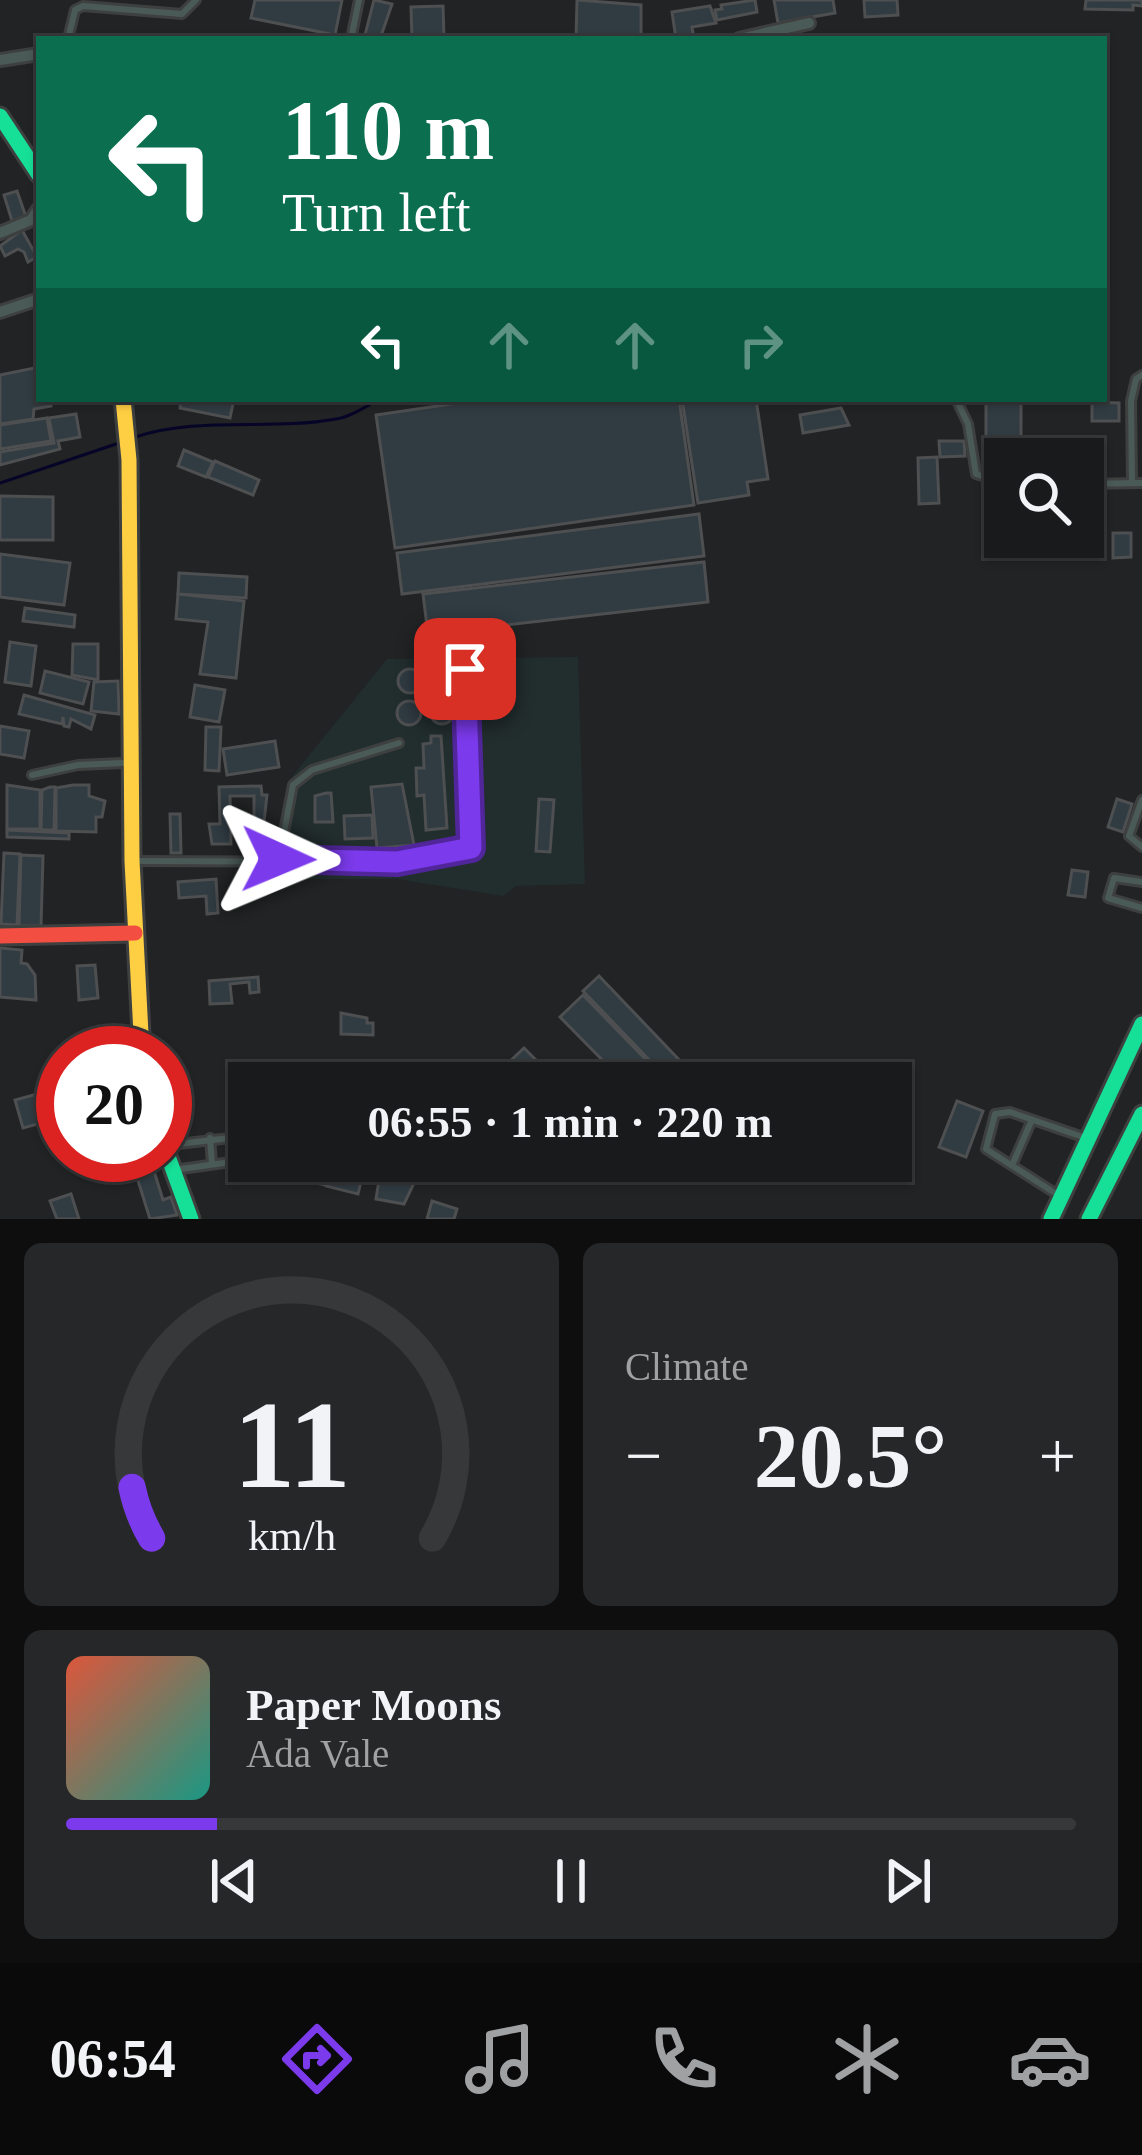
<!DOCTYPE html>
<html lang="en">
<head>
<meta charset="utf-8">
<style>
	body { margin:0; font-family:Georgia,serif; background:#262728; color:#f1f3f6; height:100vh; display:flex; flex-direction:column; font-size:45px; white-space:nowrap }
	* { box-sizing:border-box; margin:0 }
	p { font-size:39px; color:#9fa1a3 }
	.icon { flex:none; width:66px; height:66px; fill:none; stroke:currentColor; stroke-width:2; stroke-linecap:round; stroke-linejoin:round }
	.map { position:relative; height:1219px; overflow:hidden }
	.panel { display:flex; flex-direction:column; gap:24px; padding:24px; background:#0e0e0f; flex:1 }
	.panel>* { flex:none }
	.hud { position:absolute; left:36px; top:36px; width:1071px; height:366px; border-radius:0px; box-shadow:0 3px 9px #0004,0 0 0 3px #37383a; background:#0b6e4f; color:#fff; overflow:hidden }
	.tools { position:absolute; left:984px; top:438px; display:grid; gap:24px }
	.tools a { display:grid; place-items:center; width:120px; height:120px; border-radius:0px; background:#191a1b; box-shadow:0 3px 9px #0004,0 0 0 3px #37383a; font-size:60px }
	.speed { position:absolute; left:36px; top:1026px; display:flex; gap:24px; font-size:60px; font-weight:700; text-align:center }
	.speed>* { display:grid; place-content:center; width:156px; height:156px; border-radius:50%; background:#191a1b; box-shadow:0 3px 9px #0004,0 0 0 3px #37383a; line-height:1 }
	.speed .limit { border:18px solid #d22; background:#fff; color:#111 }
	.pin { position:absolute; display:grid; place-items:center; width:102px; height:102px; color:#fff; margin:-51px; border-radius:24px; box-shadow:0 6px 18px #0006 }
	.me { position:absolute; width:132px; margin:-66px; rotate:91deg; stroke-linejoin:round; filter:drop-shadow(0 0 9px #0008) }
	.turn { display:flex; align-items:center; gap:42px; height:252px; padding:0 48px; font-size:54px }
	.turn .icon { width:156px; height:156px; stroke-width:2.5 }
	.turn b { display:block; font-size:84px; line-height:102px }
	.lanes { display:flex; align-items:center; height:114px; padding:0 48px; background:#0003; justify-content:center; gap:60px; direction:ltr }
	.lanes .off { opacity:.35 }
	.big { font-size:90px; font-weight:700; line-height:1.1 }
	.panel .widget { flex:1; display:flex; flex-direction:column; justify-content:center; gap:18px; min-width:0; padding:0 42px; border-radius:18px; background:#262728 }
	.panel .dial { align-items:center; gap:0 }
	.dial svg { height:312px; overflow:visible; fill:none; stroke:#37383a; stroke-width:7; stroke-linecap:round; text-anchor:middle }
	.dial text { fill:#f1f3f6; stroke:none }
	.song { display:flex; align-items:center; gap:36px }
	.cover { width:144px; height:144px; border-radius:18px; background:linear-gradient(135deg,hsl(10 70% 55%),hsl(170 70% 35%)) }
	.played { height:12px; border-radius:6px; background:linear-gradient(90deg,#7c3aed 15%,#37383a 15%) }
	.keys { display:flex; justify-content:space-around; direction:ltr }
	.heat { display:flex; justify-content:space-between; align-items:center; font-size:66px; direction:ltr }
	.panel .tiles { flex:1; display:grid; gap:24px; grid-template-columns:1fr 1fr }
	.widget:last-child { grid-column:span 2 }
	.trip { position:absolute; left:228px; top:1062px; width:684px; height:120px; border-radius:0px; background:#191a1b; box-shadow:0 3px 9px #0004,0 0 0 3px #37383a; font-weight:700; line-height:120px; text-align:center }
	.dock { display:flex; height:192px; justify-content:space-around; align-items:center; background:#0a0a0b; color:#9fa1a3 }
	.dock .icon { width:84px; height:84px }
	.dock .active { color:#7c3aed }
	.dock b { font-size:54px; color:#f1f3f6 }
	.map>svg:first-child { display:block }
	.built { fill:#222d2e }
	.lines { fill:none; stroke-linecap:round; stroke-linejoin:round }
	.stream { stroke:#060528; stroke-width:3 }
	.building { fill:#303b42; stroke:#4d4f50; stroke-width:3 }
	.lane-casing { stroke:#3e4040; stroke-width:12 }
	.street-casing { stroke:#3e4040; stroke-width:16 }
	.fast-casing { stroke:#3e4040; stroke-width:21 }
	.slow-casing { stroke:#3e4040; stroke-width:21 }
	.jam-casing { stroke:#3e4040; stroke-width:21 }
	.lane { stroke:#4a5a56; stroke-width:6 }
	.street { stroke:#4a5a56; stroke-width:10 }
	.fast { stroke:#16e098; stroke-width:15 }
	.slow { stroke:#ffcf43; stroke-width:15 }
	.jam { stroke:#f24e42; stroke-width:15 }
	.route-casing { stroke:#51269a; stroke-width:30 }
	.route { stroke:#7c3aed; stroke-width:21 }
</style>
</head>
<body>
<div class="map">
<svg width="1142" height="1219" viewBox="0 0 1142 1219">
	<rect width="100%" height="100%" fill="#212324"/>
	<polygon class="built" points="578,657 585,884 516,886 503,896 397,879 266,879 290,779 387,659"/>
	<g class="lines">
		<g class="stream">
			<path d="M 136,437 C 198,416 271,431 336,419 C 351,417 366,406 380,399"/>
			<polyline points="0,483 116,444"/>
		</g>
	</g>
	<g class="building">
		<polygon points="255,0 342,0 335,35 251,18"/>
		<polygon points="374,0 392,4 380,39 364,39"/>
		<polygon points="577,0 641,5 641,39 576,39"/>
		<polygon points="755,0 757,12 717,20 715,10 722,9 721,5"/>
		<polygon points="774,0 833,0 835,13 778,23"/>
		<polygon points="864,0 897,0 898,15 865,17"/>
		<polygon points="1086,0 1142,0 1142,6 1133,5 1133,10 1085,9"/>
		<polygon points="443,6 444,39 412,39 411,7"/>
		<polygon points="710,6 716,23 692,27 694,39 676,39 672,12"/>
		<polygon points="17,191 26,217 12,221 4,195"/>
		<polygon points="22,230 37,257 28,262 24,252 18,249 5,256 0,246"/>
		<polygon points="39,367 39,399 50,399 51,406 34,409 33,419 0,424 0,375"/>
		<polygon points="181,399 234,399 230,418 180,408"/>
		<polygon points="485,399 679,399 694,505 395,548 376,415"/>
		<polygon points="682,399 756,399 768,479 747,482 749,495 698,503"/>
		<polygon points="986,399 1021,399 1021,444 986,443"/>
		<polygon points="1092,402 1119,403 1119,421 1092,421"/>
		<polygon points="841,408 849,425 803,433 800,415"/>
		<polygon points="76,414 80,437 58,441 60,449 0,465 0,452 54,443 49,418"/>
		<polygon points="47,418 51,441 0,449 0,425"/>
		<polygon points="939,441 964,441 965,456 940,457"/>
		<polygon points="987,449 1008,449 1005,470 988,470"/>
		<polygon points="184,450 213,462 206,477 178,466"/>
		<polygon points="937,457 939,503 919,504 918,458"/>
		<polygon points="215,461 259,480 253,495 208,477"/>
		<polygon points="0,496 53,497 53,540 0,540"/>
		<polygon points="699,514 704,556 402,594 397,553"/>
		<polygon points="1113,533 1131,533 1131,557 1113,558"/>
		<polygon points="0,554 70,563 64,605 0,597"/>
		<polygon points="704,562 708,602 428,634 423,594"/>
		<polygon points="179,573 247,577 246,598 178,594"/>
		<polygon points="178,594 244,601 236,678 200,674 208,622 176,619"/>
		<polygon points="25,608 75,615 74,627 23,621"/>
		<polygon points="10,642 36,646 31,686 5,682"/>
		<polygon points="73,644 98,644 98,680 72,675"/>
		<circle cx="440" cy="680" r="13"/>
		<circle cx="410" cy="681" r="12"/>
		<polygon points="45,671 89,682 83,704 40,693"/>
		<polygon points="118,681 119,714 91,711 94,682"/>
		<polygon points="195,685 225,690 219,722 190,717"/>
		<polygon points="24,695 95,715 91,729 71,719 69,727 64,726 63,717 62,724 19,714"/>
		<circle cx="442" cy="712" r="12"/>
		<circle cx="409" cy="713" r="12"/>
		<polygon points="0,726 29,731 24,758 0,754"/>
		<polygon points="206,727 221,727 219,771 205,770"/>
		<polygon points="431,736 441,736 447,828 426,830 424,795 417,796 416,768 424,768 423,744 431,743"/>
		<polygon points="275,741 279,767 227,775 223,749"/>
		<polygon points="402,784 414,845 377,848 371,787"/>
		<polygon points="7,785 40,790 40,829 7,829"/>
		<polygon points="73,785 89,785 89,796 105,801 102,817 96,817 96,832 56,831 56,788"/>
		<polygon points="261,786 262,795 267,795 264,822 254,823 254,796 230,796 231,844 212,844 209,824 220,824 219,787"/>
		<polygon points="50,787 55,787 54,830 41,830 42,790"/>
		<polygon points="326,793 331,793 333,822 315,822 315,796"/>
		<polygon points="539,799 554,800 550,852 536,851"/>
		<polygon points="1117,799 1132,804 1123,832 1108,827"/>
		<polygon points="170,814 180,814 181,853 171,853"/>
		<polygon points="372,815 373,838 345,839 344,816"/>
		<polygon points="7,830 69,833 69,839 7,837"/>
		<polygon points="4,853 20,854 17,925 1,924"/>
		<polygon points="21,855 43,856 41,926 19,926"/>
		<polygon points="1072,870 1088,872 1085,897 1068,895"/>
		<polygon points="216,879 218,913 207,914 206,896 179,898 178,882"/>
		<polygon points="0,948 22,950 21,963 27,964 35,975 36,1000 0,997"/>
		<polygon points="95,965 98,998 79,1000 77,966"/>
		<polygon points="599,976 685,1066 667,1083 639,1083 656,1067 583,991"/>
		<polygon points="258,977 259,992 250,993 249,982 230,984 232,1003 210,1004 209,981"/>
		<polygon points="583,995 653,1067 637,1083 625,1083 560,1017"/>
		<polygon points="341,1013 367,1018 367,1023 373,1023 373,1035 341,1034"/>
		<polygon points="524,1048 541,1065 522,1083 487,1083"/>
		<polygon points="382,1064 388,1083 355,1083 353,1068"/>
		<polygon points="352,1068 354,1083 276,1083 276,1077"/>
		<polygon points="63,1087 63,1117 23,1128 15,1100"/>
		<polygon points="957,1101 983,1111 966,1157 939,1147"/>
		<polygon points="130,1155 149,1155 163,1200 171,1197 177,1215 150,1219"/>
		<polygon points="297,1161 330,1161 325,1185 293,1178"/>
		<polygon points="332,1161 366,1161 358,1194 326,1186"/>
		<polygon points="397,1177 415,1181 404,1204 376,1199 379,1180 396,1183"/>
		<polygon points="71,1194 79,1219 57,1219 50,1201"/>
		<polygon points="432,1201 457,1209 454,1219 427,1219"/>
	</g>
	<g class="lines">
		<defs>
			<g id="lane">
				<polyline points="68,39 75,10 83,6 182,14 196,0"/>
				<polyline points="351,39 359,0"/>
				<polyline points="956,399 968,424 976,474 1005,483"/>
				<polyline points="1132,483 1131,401 1136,379 1142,375"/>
				<polyline points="1083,484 1142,483"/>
				<polyline points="32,775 78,765 123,763"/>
				<polyline points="1142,800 1129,836 1142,847"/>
				<polyline points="279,858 293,785 312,770 399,743"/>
				<polyline points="135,861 397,862 463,853 471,848 472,826 465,669"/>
				<polyline points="1142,882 1114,878 1108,898 1142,908"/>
				<polyline points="210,1138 212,1164"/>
				<polyline points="169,1145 239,1137 238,1161 181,1169"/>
				<polyline points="1013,1163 1031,1122"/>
				<polyline points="1058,1195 986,1149 995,1114 1010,1112 1083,1137"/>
			</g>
			<g id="street">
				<polyline points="739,39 809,23"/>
				<polyline points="0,60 39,54"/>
				<polyline points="0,233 31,220 39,208"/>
				<polyline points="0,312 39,299"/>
			</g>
			<g id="fast">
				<polyline points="0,116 39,175"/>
				<polyline points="165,1148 191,1219"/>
				<polyline points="1051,1219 1142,1024"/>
				<polyline points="1089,1219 1142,1114"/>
			</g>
			<polyline id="slow" points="123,399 129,460 132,861 142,1053"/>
			<polyline id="jam" points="0,936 135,933"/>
		</defs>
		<use href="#lane" class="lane-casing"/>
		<use href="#street" class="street-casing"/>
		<use href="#fast" class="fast-casing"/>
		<use href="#slow" class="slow-casing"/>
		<use href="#jam" class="jam-casing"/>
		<use href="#lane" class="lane"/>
		<use href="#street" class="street"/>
		<use href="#fast" class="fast"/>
		<use href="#slow" class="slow"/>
		<use href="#jam" class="jam"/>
	</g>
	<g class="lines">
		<defs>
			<polyline id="route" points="278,859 397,862 471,848 465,669"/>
		</defs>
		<use href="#route" class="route-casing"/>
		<use href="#route" class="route"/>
	</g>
</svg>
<div class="tools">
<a><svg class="icon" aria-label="search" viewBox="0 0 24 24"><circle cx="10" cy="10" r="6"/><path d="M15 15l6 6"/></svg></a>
</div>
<div class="speed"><div class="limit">20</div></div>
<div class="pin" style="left:465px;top:669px;background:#d93025"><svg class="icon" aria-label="arrive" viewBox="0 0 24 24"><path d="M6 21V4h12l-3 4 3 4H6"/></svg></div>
<svg class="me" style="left:278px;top:859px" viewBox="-20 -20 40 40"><path d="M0-17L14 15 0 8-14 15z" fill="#7c3aed" stroke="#fff" stroke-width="4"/></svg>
<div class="trip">06:55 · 1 min · 220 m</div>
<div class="hud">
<div class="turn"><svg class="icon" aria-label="left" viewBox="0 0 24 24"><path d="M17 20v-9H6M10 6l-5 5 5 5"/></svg><div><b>110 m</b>Turn left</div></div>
<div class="lanes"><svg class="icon" aria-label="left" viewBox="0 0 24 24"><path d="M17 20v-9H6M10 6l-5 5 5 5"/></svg><svg class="icon off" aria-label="ahead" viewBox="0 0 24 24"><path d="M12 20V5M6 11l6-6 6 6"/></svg><svg class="icon off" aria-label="ahead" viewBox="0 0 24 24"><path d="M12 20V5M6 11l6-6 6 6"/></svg><svg class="icon off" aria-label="right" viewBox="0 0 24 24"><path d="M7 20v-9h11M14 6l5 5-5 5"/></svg></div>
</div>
</div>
<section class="panel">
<div class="tiles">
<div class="widget dial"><svg viewBox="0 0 100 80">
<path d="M14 69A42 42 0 1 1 86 69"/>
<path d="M14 69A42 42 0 0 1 9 56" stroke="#7c3aed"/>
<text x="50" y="56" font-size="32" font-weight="700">11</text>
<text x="50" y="72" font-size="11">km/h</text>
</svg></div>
<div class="widget"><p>Climate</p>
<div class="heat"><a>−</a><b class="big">20.5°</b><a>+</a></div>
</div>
<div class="widget">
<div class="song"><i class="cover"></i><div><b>Paper Moons</b><p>Ada Vale</p></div></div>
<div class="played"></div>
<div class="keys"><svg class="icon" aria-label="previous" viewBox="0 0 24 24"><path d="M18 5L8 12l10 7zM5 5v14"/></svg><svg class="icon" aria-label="pause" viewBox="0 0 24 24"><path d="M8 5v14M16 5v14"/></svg><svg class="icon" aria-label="next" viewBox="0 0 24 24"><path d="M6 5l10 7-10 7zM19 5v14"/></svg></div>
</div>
</div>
</section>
<nav class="dock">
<b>06:54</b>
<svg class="icon active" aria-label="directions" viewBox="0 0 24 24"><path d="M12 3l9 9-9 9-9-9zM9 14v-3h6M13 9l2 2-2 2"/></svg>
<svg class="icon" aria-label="music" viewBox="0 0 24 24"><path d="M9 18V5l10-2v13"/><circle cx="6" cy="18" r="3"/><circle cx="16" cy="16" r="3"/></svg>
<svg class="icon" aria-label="phone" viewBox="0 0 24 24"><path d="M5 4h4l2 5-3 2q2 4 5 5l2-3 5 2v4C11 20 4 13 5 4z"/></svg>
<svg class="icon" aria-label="climate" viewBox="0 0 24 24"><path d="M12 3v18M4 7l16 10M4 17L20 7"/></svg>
<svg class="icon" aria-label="car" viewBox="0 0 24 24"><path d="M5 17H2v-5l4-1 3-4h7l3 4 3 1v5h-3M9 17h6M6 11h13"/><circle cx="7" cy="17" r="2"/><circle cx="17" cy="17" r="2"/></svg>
</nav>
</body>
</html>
